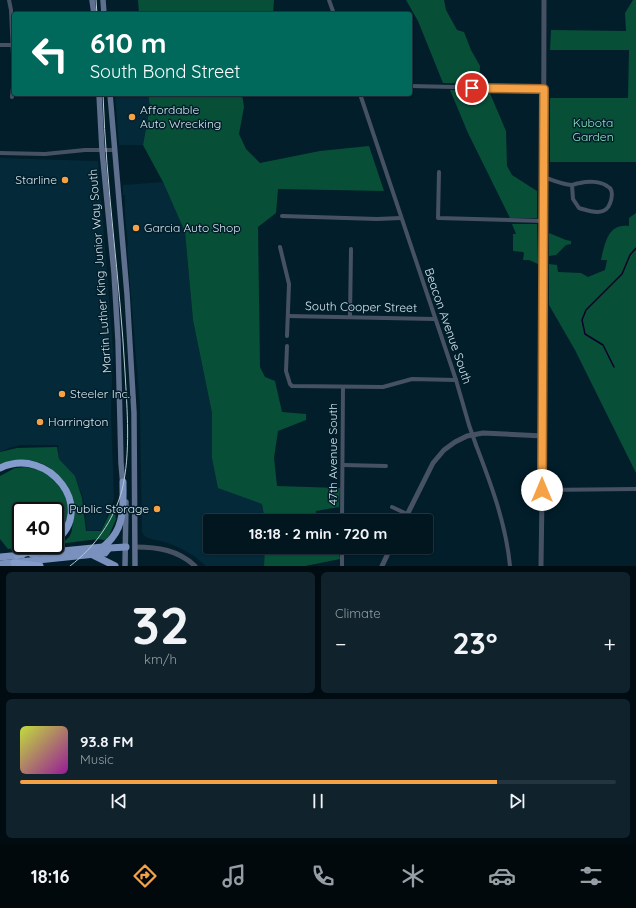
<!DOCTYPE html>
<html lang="en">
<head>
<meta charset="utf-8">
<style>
	body { margin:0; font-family:Quicksand,sans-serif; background:#10232d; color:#f1f3f6; height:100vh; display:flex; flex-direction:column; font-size:15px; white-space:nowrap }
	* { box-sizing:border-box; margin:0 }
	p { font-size:13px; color:#969fa5 }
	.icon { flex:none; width:22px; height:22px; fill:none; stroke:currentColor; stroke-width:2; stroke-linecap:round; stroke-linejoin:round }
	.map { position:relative; height:566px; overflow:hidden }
	.sheet { display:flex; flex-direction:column; gap:6px; padding:6px; background:#010c12; flex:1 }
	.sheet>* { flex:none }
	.hud { position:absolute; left:12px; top:12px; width:400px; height:84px; border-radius:4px; box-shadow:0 1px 3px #0004,0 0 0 1px #23353e; background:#00695c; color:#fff; overflow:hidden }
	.speed { position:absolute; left:12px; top:502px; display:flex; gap:8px; font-size:20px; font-weight:700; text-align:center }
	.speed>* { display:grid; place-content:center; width:52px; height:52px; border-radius:50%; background:#021620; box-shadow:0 1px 3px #0004,0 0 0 1px #23353e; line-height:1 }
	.speed .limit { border:2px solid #111; border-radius:6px; background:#fff; color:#111 }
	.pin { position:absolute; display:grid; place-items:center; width:34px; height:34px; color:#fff; margin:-17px; border:2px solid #fff; border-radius:50%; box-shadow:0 1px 4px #0007 }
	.me { position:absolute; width:44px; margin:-22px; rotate:0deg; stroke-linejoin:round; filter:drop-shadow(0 0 3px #0008) }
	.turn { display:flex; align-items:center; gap:14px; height:84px; padding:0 12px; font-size:18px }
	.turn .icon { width:52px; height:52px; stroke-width:2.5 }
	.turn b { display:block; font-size:28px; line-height:34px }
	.big { font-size:30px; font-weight:700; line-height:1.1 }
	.sheet .tile { flex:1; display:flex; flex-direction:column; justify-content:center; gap:6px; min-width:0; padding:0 14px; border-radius:6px; background:#10232d }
	.sheet .dial { align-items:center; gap:0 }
	.dial b { font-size:52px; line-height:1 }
	.song { display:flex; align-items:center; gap:12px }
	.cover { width:48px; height:48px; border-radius:6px; background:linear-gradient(135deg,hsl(70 70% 55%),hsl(300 70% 35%)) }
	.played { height:4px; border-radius:2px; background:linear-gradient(90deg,#f5a246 80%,#23353e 80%) }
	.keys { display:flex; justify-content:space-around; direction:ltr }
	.heat { display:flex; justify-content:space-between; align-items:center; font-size:22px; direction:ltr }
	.sheet .tiles { flex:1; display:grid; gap:6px; grid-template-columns:1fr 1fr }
	.tile:last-child { grid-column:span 2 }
	.trip { position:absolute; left:203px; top:514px; width:230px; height:40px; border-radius:4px; background:#021620; box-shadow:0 1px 3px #0004,0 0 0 1px #23353e; font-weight:700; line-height:40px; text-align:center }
	.tabs { display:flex; height:64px; justify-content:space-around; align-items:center; background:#01090d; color:#969fa5 }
	.tabs .icon { width:28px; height:28px }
	.tabs .current { color:#f5a246 }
	.tabs b { font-size:18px; color:#f1f3f6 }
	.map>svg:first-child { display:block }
	.built { fill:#042939 }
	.green { fill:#084f38 }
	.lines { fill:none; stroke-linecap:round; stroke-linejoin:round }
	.stream { stroke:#110128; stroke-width:1.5 }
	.minor { stroke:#475164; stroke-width:4 }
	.tertiary { stroke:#475164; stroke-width:5 }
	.secondary { stroke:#5f6f8e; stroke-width:5.5 }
	.trunk { stroke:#7a91be; stroke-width:7 }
	.motorway { stroke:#839ccc; stroke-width:7 }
	.tram { stroke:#b8cad3; stroke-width:1 }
	.minor-bridge { stroke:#475164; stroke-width:4 }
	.route-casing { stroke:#9f692e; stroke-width:10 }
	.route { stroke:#f5a246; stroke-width:7 }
	.poi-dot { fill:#f5a246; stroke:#021e2a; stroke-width:1.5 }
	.labels { text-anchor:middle; stroke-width:3; stroke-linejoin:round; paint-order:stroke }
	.poi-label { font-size:12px; fill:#d7e7f0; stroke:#021e2a; text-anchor:start }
	.park-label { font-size:12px; fill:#8ceac1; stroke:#021e2a }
	.street-label { font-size:12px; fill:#d7e7f0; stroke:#021e2a }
</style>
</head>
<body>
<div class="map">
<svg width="636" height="566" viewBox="0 0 636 566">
	<rect width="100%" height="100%" fill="#021e2a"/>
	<g class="built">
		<polygon points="115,94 148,94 150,107 143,145 119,145"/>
		<polygon points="0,158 98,161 113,350 111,411 114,499 101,530 87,531 83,498 75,476 59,459 58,445 21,445 9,448 0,452"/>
		<polygon points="163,182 185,232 193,320 212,413 212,458 262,504 265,521 210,521 210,547 265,547 264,566 206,566 194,556 180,548 165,542 147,538 142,533 140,408 127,246 128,246 125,214 125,195 123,195 123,185"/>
	</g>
	<g class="green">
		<polygon points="138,0 274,0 273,14 139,14"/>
		<polygon points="406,0 444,0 446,10 457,30 464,32 471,50 480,66 479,84 443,83 418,21"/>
		<polygon points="633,0 636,0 636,162 550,162 550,98 628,98 629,50 550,50 551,30 626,31 625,13"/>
		<polygon points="450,90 489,91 506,131 507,166 512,175 537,191 537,218 510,218 468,133"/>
		<polygon points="148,94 242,94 244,107 239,134 246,149 260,163 320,151 369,146 384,191 278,189 276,213 258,227 260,367 265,377 275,381 282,412 306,414 306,420 278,431 274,458 277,486 340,488 339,507 316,511 315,521 265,521 262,504 218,488 212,458 212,413 193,320 185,232 163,182 143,145 150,107"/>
		<path d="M 636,213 L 636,473 L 575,350 L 549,305 L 549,264 L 557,265 L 558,272 L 581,273 L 588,277 L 605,270 L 607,260 L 601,260 C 605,243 608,223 629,226 L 629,218 Z"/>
		<polygon points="512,224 537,224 538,264 529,260 523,260 524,253 523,252 513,251 513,234 516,234"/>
		<polygon points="549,233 566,240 571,241 571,244 566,245 556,255 549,256"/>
		<path d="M 57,447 L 59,459 L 75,476 L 82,498 L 86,531 L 101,531 L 114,504 L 116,519 L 108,538 L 104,540 L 98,539 L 59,544 C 62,542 67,540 69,537 C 73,532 72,526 73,519 C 74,490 56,460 24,460 C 16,460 8,464 0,466 L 0,452 L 17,448 Z"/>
		<path d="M 26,467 C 30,468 36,469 41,471 C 58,479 72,500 67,519 C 65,526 60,532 55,537 L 55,511 L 21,511 L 21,545 L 37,545 L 8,549 L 0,539 L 0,476 L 15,468 Z"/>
		<polygon points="265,547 338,547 340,559 305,566 264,566"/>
	</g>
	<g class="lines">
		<polyline class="stream" points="614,367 603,345 585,334 582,320 586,310 622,274 630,255 636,248"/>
		<g class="minor">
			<polyline points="9,0 11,10 14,78 12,97"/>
			<polyline points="329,0 334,14"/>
			<polyline points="0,45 12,45"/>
			<polyline points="410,86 545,89"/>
			<polyline points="360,94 456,380 469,425"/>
			<polyline points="0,153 45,154 85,150 114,150"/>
			<polyline points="439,172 438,218 544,221"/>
			<path d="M 544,177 C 552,180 562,184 571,185 C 574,185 577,183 580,183 C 588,181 600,181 607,186 C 616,190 611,208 603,211 C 596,214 586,210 579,208 L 573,199 L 572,185"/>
			<polyline points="282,216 377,219 401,218"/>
			<polyline points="280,247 289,284 287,336"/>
			<polyline points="288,316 434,319"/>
			<polyline points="350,317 351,249"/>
			<polyline points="287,346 286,371 290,384 292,386 383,387 412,379 456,380"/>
			<path d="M 476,445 C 491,484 506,524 510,566"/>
			<polyline points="343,465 386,466"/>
			<polyline points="542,490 636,489"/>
			<polyline points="392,507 407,514"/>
			<polyline points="342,521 343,387"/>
			<polyline points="342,566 342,547"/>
		</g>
		<g class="tertiary">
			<polyline points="404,521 433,463 444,450 455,442 467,436 483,433 543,436"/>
			<path d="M 135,547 C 158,547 178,550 195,566"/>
			<polyline points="382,566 391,547"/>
			<polyline points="541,566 543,427 544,0"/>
		</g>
		<g class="secondary">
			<polyline points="92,0 94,14"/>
			<polyline points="103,0 104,14"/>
			<polyline points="99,94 102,150 114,273 118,340 121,463 123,486"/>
			<polyline points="110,94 127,294 134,413 135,566"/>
			<polyline points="125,566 126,502"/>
		</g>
		<g class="trunk">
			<path d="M 103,547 C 106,544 110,541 112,538 C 125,523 123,500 123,482"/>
			<polyline points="32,554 103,547 109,548 126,547"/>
			<polyline points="91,554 115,566"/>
			<polyline points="0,557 22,555"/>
			<polyline points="0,564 105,553 109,548"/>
		</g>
		<g class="motorway">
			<path d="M 0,468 C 50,445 97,510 55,541"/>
			<polyline points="17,555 42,549 50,545"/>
			<polyline points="14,563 40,566"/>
		</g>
		<g class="tram">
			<polyline points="96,0 97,14"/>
			<path d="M 70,566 C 95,547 114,520 122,490 C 131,453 127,409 125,372 C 120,279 106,187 103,94"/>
		</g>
		<polyline class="minor-bridge" points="469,425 476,445"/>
	</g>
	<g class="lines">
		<defs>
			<polyline id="route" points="472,88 544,89 542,490"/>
		</defs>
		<use href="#route" class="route-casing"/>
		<use href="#route" class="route"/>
	</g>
	<g class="poi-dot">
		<circle cx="132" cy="117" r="4"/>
		<circle cx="65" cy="180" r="4"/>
		<circle cx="136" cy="228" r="4"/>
		<circle cx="62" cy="394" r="4"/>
		<circle cx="40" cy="422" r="4"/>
		<circle cx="157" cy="509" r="4"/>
	</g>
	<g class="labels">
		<g class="poi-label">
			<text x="140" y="114">Affordable<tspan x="140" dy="14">Auto Wrecking</tspan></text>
			<text x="57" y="184" text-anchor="end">Starline</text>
			<text x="144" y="232">Garcia Auto Shop</text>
			<text x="70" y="398">Steeler Inc.</text>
			<text x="48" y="426">Harrington</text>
			<text x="149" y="513" text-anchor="end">Public Storage</text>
		</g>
		<g class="park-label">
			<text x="593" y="127">Kubota<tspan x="593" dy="14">Garden</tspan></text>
		</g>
		<g class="street-label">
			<text transform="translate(100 271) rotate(-94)" y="4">Martin Luther King Junior Way South</text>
			<text transform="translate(361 307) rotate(1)" y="4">South Cooper Street</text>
			<text transform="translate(448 326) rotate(71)" y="4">Beacon Avenue South</text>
			<text transform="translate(333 454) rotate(-90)" y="4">47th Avenue South</text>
		</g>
	</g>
</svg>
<div class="speed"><div class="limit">40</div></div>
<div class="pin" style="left:472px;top:88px;background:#d93025"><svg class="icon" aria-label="arrive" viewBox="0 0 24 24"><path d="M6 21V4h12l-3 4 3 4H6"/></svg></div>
<svg class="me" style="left:542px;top:490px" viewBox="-20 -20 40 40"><circle r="19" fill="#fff"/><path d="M0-13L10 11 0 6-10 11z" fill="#f5a246"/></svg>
<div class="trip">18:18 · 2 min · 720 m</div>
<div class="hud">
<div class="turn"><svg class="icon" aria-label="left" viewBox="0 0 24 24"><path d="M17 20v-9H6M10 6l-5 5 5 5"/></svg><div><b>610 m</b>South Bond Street</div></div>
</div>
</div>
<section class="sheet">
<div class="tiles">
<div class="tile dial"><b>32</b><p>km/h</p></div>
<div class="tile"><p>Climate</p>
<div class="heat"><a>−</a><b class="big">23°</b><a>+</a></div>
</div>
<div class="tile">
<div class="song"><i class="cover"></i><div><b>93.8 FM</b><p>Music</p></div></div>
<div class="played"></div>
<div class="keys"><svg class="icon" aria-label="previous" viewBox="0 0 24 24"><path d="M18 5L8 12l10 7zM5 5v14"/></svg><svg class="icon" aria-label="pause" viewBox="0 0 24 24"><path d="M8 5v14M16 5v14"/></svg><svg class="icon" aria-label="next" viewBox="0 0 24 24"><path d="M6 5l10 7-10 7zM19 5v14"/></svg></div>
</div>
</div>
</section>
<nav class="tabs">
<b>18:16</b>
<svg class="icon current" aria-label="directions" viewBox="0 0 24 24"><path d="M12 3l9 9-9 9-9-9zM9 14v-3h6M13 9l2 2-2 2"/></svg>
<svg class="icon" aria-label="music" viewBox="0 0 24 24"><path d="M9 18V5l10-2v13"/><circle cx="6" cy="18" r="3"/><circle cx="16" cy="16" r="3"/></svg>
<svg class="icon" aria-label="phone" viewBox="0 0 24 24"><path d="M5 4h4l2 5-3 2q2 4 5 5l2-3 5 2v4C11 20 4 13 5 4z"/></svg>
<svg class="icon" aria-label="climate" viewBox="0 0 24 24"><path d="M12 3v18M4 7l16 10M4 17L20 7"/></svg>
<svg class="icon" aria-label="car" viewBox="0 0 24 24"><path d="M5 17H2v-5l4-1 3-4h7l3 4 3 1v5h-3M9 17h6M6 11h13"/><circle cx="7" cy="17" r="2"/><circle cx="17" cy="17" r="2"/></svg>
<svg class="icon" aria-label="filters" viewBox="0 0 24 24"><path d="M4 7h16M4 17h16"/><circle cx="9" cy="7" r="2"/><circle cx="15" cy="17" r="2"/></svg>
</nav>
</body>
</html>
